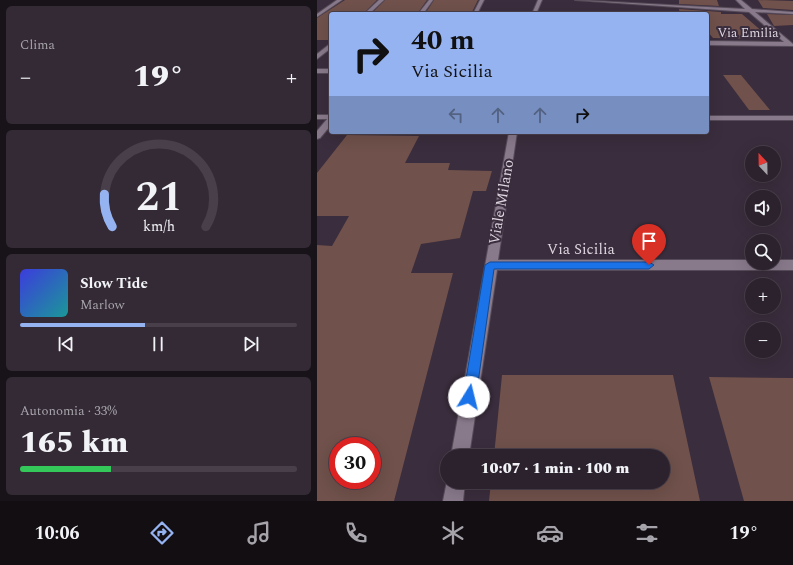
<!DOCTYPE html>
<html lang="it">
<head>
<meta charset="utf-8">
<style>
	body { margin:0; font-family:Spectral,serif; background:#342a36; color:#f1f3f6; height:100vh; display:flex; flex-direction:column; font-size:15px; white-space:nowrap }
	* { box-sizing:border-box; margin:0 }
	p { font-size:13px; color:#a6a4aa }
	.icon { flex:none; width:22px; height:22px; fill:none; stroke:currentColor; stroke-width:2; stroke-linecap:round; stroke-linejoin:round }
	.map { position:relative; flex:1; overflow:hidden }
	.details { display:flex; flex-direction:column; gap:6px; padding:6px; background:#181319; width:317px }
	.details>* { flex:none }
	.guide { position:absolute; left:12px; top:12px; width:380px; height:122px; border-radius:4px; box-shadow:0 4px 16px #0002,0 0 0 1px #483f4a; background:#95b2f1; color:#111; overflow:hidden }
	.needle { width:26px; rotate:338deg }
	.fabs { position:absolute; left:428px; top:146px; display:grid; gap:8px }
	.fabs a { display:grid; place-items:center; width:36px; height:36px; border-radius:50%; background:#2c222e; box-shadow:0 4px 16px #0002,0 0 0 1px #483f4a; font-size:20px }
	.speed { position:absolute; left:12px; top:437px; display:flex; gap:8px; font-size:20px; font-weight:700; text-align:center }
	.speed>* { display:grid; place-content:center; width:52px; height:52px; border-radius:50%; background:#2c222e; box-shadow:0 4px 16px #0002,0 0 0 1px #483f4a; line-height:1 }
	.speed .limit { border:6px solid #d22; background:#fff; color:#111 }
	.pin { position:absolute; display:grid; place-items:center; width:34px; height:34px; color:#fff; margin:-41px -17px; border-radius:50% 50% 50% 0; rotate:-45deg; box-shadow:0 0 4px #0007 }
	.pin .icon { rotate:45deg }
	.me { position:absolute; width:44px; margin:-22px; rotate:9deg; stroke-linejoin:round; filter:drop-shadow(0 0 3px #0008) }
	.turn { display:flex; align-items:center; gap:14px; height:84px; padding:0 16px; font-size:18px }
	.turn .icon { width:52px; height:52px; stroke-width:2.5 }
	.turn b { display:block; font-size:28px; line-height:34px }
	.lanes { display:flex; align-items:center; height:38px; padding:0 16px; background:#0003; justify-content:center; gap:20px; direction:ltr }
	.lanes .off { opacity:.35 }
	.big { font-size:30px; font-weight:800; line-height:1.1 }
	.details .card { flex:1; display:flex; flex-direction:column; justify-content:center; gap:6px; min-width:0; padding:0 14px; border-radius:6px; background:#342a36 }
	.details .dial { align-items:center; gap:0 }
	.dial svg { height:104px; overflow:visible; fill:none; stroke:#483f4a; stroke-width:7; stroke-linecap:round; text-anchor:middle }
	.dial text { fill:#f1f3f6; stroke:none }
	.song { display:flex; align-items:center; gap:12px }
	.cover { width:48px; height:48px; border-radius:6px; background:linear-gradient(135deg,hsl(240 70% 55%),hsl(180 70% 35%)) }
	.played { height:4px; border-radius:2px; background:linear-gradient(90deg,#95b2f1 45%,#483f4a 45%) }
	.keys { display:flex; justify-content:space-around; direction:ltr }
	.heat { display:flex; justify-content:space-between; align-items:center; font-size:22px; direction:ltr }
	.charge { height:6px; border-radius:3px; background:linear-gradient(90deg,#34c759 33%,#483f4a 0) }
	.trip { position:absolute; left:123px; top:449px; width:230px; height:40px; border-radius:20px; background:#2c222e; box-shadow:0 4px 16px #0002,0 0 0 1px #483f4a; font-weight:800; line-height:40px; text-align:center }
	.menu { display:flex; height:64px; justify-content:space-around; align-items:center; background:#120e12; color:#a6a4aa }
	.menu .icon { width:28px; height:28px }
	.menu .active { color:#95b2f1 }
	.menu b { font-size:18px; color:#f1f3f6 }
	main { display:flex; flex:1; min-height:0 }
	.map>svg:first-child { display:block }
	.building { fill:#70514b; fill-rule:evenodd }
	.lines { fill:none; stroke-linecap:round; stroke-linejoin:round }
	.minor-casing { stroke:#564b58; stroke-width:2 }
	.tertiary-casing { stroke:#564b58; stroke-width:2 }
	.minor { fill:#88798b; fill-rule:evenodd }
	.tertiary { fill:#88798b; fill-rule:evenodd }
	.route { fill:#1a73e8; stroke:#114b97 }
	.labels { text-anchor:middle; stroke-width:4; stroke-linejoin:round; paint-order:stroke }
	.far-street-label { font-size:13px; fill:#ddd5df; stroke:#3a2d3d }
	.street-label { font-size:15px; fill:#ddd5df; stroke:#3a2d3d }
</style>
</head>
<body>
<main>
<section class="details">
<div class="card"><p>Clima</p>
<div class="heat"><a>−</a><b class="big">19°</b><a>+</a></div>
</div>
<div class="card dial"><svg viewBox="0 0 100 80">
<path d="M14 69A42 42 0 1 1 86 69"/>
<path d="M14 69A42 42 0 0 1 8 44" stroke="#95b2f1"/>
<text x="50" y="56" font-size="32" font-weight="700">21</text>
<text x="50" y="72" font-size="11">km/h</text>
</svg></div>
<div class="card">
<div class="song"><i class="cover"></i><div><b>Slow Tide</b><p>Marlow</p></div></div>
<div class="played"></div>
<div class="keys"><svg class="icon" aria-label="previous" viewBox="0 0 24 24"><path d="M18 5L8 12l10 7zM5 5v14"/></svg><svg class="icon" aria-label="pause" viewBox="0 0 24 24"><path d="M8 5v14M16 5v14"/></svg><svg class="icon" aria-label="next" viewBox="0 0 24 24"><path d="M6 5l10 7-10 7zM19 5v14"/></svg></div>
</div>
<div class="card"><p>Autonomia · 33%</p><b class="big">165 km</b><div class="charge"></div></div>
</section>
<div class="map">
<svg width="476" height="501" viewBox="0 0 476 501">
	<rect width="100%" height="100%" fill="#3a2d3d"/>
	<g class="building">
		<polygon points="28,0 60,0 46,14 14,14 14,40 0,40 0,18"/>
		<polygon points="68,0 110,0 100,14 54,14"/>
		<polygon points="117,0 161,0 154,14 108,14"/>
		<polygon points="362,0 400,0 402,6 362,4"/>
		<polygon points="441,0 476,1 476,10 446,8"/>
		<polygon points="362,9 404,12 404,14 425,14 454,39 396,38 390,31 390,14 363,14"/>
		<polygon points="450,14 476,15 476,25 457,26"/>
		<polygon points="406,75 424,75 453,110 432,110"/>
		<path d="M 30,135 L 102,136 L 88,163 L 133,163 L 131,170 L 175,171 L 169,191 L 156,191 L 143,238 L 104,244 L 94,273 L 136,273 L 77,501 L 0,501 L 0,245 L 15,246 L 32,216 L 0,216 L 0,173 ZM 21,446 L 55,446 L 55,480 L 21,480 Z"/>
		<polygon points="185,375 356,375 383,501 172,501 174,482 346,482 346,456 177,456"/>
		<polygon points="392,377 476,378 476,501 427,501"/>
	</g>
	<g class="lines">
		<defs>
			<g id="minor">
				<polygon points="20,0 25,0 0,17 0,14"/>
				<polygon points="62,0 67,0 52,14 47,14"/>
				<polygon points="112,0 116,0 106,14 101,14"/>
				<polygon points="163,0 167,0 160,14 156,14"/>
				<polygon points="221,0 225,0 219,14 215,14"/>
				<polygon points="258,0 428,9 419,0 424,0 435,9 476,12 476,14 438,12 476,44 476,46 390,45 390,41 467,42 432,12"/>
				<polygon points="14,43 14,48 0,59 0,54"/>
				<rect x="0" y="69" width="14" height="4"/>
				<polygon points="11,118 14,118 14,125 3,138 0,139 0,131"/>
				<polygon points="192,132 200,132 181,260 435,260 435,263 457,263 457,260 476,260 476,270 180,270 152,456 134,456"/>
				<polygon points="130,481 148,482 146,501 126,501"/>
			</g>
			<g id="tertiary">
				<rect x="0" y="115" width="14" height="4"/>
				<rect x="390" y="116" width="86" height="4"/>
			</g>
		</defs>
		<use href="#minor" class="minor-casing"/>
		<use href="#tertiary" class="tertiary-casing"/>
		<use href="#minor" class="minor"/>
		<use href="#tertiary" class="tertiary"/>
	</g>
	<polygon class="route" points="173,262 332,262 337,265 332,269 177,269 159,397 157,402 152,404 148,402 146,397 168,265"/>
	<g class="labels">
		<g class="far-street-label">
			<text x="431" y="37">Via Emilia</text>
		</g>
		<g class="street-label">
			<text transform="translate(184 202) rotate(-80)" y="5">Viale Milano</text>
			<text x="264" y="254">Via Sicilia</text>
		</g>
	</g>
</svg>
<div class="fabs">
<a><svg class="needle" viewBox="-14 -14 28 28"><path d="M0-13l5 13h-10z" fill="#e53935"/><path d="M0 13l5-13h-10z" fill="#a6a4aa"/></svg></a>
<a><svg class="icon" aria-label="sound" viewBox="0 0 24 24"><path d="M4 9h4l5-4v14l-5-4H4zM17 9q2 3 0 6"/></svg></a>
<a><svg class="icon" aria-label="search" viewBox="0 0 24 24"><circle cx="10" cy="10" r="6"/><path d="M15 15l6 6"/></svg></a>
<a>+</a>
<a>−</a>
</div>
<div class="speed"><div class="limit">30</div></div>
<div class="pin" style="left:332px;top:265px;background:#d93025"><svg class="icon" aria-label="arrive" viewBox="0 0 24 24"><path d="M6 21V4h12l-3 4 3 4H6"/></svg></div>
<svg class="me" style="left:152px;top:397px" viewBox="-20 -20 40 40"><circle r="19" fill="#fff"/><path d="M0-13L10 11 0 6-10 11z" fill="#1a73e8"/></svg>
<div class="trip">10:07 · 1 min · 100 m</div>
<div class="guide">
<div class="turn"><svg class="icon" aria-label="right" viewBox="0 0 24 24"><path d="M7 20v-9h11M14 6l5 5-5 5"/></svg><div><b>40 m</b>Via Sicilia</div></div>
<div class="lanes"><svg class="icon off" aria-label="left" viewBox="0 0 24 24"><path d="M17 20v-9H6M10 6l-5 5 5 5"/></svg><svg class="icon off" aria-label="ahead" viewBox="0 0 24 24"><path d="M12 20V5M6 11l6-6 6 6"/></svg><svg class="icon off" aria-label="ahead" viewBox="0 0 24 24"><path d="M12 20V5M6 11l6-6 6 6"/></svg><svg class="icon" aria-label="right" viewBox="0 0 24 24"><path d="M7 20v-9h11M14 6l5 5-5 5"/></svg></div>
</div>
</div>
</main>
<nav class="menu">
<b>10:06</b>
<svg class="icon active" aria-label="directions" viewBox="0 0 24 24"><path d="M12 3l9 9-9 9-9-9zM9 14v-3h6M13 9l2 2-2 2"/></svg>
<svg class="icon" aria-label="music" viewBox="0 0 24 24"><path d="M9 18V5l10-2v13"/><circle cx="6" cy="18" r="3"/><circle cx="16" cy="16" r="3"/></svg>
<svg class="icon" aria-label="phone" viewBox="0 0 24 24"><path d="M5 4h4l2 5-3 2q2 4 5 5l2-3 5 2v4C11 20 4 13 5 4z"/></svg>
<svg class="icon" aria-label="climate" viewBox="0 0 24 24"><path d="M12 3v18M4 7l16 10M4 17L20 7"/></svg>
<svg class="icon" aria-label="car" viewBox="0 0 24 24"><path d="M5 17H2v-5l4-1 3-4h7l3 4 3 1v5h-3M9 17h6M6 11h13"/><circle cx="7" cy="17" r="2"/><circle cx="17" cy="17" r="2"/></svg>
<svg class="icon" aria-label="filters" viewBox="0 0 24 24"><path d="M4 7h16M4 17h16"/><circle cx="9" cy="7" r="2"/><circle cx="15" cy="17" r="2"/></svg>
<b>19°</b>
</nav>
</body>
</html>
